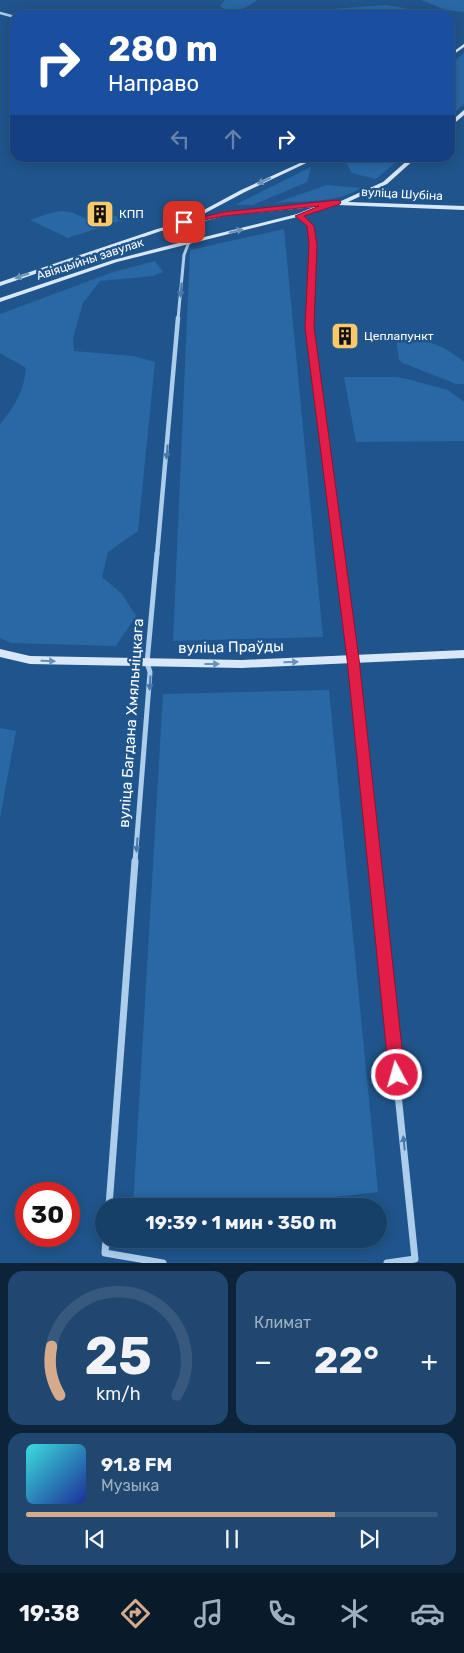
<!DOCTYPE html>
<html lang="ru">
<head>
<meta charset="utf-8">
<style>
	body { margin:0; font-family:Rubik,sans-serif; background:#20476f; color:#f1f3f6; height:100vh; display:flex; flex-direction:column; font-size:19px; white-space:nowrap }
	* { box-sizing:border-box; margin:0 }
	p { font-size:16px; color:#9eafc0 }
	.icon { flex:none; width:28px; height:28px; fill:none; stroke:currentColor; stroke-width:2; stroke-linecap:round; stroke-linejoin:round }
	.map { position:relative; height:1263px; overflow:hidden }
	.drawer { display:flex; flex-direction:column; gap:8px; padding:8px; background:#0d233a; flex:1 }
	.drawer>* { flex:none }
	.hud { position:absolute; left:10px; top:10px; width:445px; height:152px; border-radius:15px; box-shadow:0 2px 12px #0003,0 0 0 1px #36597d; background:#1a4fa0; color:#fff; overflow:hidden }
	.speed { position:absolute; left:15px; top:1182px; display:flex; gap:10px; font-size:25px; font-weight:700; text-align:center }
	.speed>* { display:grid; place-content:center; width:65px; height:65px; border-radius:50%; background:#174069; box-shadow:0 2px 12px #0003,0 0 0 1px #36597d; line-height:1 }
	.speed .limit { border:8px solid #d22; background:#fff; color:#111 }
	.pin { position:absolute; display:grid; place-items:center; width:42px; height:42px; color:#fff; margin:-21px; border-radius:10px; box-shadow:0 2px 8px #0006 }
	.me { position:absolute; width:55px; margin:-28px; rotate:354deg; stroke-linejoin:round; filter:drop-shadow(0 0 4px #0008) }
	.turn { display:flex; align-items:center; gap:18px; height:105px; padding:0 15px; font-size:22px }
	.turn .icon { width:65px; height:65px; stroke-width:2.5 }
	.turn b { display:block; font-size:35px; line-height:42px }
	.lanes { display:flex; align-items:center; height:48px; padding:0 15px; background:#0003; justify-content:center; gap:25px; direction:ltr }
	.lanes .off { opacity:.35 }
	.big { font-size:38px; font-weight:700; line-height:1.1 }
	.drawer .widget { flex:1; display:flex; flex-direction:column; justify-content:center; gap:8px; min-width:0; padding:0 18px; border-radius:15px; background:#20476f }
	.drawer .dial { align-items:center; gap:0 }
	.dial svg { height:130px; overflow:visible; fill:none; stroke:#36597d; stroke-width:7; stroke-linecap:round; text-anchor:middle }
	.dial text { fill:#f1f3f6; stroke:none }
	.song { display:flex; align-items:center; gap:15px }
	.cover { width:60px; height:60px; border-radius:8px; background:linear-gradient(135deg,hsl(180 70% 55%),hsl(230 70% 35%)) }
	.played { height:5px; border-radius:2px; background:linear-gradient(90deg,#d6ab8b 75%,#36597d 75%) }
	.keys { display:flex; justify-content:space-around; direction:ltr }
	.heat { display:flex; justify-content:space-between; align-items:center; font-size:28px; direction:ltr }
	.drawer .tiles { flex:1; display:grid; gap:8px; grid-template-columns:1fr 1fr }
	.widget:last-child { grid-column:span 2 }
	.trip { position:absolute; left:95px; top:1198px; width:292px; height:50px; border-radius:25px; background:#174069; box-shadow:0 2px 12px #0003,0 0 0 1px #36597d; font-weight:700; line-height:50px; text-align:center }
	.tabs { display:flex; height:80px; justify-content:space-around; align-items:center; background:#091a2a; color:#9eafc0 }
	.tabs .icon { width:35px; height:35px }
	.tabs .active { color:#d6ab8b }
	.tabs b { font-size:22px; color:#f1f3f6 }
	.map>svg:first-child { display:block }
	.green { fill:#2968a5 }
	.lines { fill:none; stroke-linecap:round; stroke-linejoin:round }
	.street-far4 { stroke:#accdec; stroke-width:2.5 }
	.street-far3 { stroke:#accdec; stroke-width:3 }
	.street-far2 { stroke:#accdec; stroke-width:4.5 }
	.street-far1 { stroke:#accdec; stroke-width:5 }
	.street { stroke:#accdec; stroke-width:7 }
	.secondary { fill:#d8e8f9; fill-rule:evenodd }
	.oneway { fill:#6990b8 }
	.oneway2 { fill:#4979a9 }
	.route { fill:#e11d48; stroke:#92132f }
	.labels { text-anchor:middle; stroke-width:5; stroke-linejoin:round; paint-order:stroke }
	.far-street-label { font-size:12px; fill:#fff; stroke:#1f558c }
	.far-poi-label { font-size:12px; fill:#fff; stroke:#1f558c; text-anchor:start }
	.street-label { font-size:15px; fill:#fff; stroke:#1f558c }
</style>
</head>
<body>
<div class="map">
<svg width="464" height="1263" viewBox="0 0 464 1263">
	<rect width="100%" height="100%" fill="#1f558c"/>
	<g class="green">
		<path d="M 225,0 L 257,0 C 246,8 232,16 220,6 Z"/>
		<polygon points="421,0 464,0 464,12 446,10"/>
		<polygon points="387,5 414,10 427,15 359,13 314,15 332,9"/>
		<polygon points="464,53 464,104 450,116 450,64"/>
		<polygon points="339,158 401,158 376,179 352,173 347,164"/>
		<polygon points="311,167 307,182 253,205 235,205"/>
		<path d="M 327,185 L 361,188 C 337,204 302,200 275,203 Z"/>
		<polygon points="64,211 74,213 90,221 111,214 123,220 68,238 30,220 54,212"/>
		<polygon points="284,229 323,637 173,641 190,250"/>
		<path d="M 155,261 L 163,272 L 153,276 L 100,281 L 83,303 L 73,338 L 74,351 L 133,356 L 155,362 L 138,531 L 108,552 L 102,577 L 122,594 L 136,616 L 116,646 L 11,643 L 0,638 L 0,424 C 15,406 24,391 26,368 L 0,353 L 0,314 L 113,272 Z"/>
		<path d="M 402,337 C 425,339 446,346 464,362 L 464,384 L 456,384 L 403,363 L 399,360 L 396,339 Z"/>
		<polygon points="344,377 397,377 407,379 448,390 464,402 464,441 356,442"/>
		<polygon points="329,690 378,1192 256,1206 133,1206 163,694"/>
		<polygon points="0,728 16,731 0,818"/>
	</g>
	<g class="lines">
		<polyline class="street-far4" points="0,13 15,17"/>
		<g class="street-far3">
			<polyline points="299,215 310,226 313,245 309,319"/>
			<polyline points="178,319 184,255 189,242"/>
		</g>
		<g class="street-far2">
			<polyline points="309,318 309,327 339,555"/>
			<polyline points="157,555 178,318"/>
		</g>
		<g class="street-far1">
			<polyline points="339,553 353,659 374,862"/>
			<polyline points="135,862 150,672 147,663 157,553"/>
		</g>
		<g class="street">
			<polyline points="374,861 415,1259 387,1263"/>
			<polyline points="109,1206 135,861"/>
			<polyline points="106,1239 105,1253 163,1263"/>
		</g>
		<g class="secondary">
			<polygon points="464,44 464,47 450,57 450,54"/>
			<polygon points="464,110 464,115 450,127 450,122"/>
			<polygon points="311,158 317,158 245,192 194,219 189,218 241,190"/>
			<path d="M 410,158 L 416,158 L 387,184 L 348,202 L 464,206 L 464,210 L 338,205 L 323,206 L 322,208 L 301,216 L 117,262 L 0,302 L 0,298 L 113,260 L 186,241 L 182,226 L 161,231 L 0,286 L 0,282 L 157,229 L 181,223 L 184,220 L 187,221 L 224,212 L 341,201 L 383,182 ZM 314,207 L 297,214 L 192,240 L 188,225 L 224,216 Z"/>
			<polygon points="0,649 30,656 242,660 464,650 464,658 242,668 30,664 0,657"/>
		</g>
	</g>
	<defs><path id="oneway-solid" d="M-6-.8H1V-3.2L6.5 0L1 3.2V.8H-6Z" transform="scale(1.25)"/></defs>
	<g class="oneway">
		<use href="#oneway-solid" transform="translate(264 181) rotate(156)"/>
		<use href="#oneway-solid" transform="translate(236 231) rotate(-13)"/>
		<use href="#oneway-solid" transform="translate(22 276) rotate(161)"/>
		<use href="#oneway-solid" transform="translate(48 661) rotate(1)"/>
		<use href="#oneway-solid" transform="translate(291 662) rotate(-2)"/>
		<use href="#oneway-solid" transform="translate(212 664)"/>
	</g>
	<g class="oneway2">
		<use href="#oneway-solid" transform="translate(181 290) rotate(95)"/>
		<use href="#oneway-solid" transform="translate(167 452) rotate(95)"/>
		<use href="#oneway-solid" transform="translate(150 683) rotate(94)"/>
		<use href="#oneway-solid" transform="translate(137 845) rotate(94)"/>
		<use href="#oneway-solid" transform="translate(404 1143) rotate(-96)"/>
	</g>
	<polygon class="route" points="338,200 341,202 340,204 304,216 314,226 317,245 314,327 359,659 405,1075 402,1081 397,1083 391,1081 389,1075 347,659 305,327 309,245 307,226 295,216 319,206 224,216 184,224 181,222 224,212"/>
	<defs>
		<symbol id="building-square" viewBox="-11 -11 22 22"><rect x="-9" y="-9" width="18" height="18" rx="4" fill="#fac96c" stroke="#1f558c"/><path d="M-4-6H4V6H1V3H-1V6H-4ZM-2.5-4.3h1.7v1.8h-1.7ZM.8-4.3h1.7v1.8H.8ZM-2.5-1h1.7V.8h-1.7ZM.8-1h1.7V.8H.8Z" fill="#111"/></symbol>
	</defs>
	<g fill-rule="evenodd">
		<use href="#building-square" x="84" y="198" width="32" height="32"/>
		<use href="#building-square" x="329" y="320" width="32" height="32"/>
	</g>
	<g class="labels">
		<g class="far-street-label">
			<text transform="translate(402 194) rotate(3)" y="4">вуліца Шубіна</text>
			<text transform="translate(90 259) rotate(-18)" y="4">Авіяцыйны завулак</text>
		</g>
		<g class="far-poi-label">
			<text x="119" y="218">КПП</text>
			<text x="364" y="340">Цеплапункт</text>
		</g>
		<g class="street-label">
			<text transform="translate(231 647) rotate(-1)" y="5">вуліца Праўды</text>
			<text transform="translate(131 723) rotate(-86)" y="5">вуліца Багдана Хмяльніцкага</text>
		</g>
	</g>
</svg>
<div class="speed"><div class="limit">30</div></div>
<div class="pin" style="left:184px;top:222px;background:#d93025"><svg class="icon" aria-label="arrive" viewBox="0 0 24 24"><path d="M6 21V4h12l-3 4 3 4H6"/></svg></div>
<svg class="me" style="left:397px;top:1075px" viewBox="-20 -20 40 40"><circle r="17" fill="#e11d48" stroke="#fff" stroke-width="3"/><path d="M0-11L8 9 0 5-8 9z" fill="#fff"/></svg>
<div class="trip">19:39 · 1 мин · 350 m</div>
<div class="hud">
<div class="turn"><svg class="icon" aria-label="right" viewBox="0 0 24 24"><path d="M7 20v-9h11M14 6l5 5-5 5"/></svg><div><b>280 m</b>Направо</div></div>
<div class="lanes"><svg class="icon off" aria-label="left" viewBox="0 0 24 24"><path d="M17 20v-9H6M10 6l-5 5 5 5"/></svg><svg class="icon off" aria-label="ahead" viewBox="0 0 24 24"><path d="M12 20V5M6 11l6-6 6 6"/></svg><svg class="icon" aria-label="right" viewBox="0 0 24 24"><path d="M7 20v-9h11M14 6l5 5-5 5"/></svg></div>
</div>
</div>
<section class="drawer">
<div class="tiles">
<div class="widget dial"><svg viewBox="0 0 100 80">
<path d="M14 69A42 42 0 1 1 86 69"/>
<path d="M14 69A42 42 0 0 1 9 39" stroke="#d6ab8b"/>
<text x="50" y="56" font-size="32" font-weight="700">25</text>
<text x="50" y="72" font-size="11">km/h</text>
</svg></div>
<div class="widget"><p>Климат</p>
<div class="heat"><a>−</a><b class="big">22°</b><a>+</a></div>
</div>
<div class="widget">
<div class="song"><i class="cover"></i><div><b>91.8 FM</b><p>Музыка</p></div></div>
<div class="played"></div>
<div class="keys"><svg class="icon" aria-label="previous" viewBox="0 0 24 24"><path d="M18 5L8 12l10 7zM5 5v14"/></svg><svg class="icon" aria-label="pause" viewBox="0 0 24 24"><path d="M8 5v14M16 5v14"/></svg><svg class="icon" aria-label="next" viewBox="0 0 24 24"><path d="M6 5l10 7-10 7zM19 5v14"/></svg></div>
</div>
</div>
</section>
<nav class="tabs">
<b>19:38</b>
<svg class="icon active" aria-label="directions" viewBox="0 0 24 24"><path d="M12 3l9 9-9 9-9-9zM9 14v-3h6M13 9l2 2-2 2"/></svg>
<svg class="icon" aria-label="music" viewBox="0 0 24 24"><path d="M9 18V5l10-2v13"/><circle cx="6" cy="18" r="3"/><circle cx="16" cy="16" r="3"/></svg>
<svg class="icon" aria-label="phone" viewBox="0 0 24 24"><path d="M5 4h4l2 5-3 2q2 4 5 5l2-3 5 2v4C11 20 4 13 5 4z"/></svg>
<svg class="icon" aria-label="climate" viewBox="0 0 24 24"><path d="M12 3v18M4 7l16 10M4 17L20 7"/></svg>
<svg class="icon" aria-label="car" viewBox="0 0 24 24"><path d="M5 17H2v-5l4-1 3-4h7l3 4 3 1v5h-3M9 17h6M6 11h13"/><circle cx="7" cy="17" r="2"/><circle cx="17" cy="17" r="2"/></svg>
</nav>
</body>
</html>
